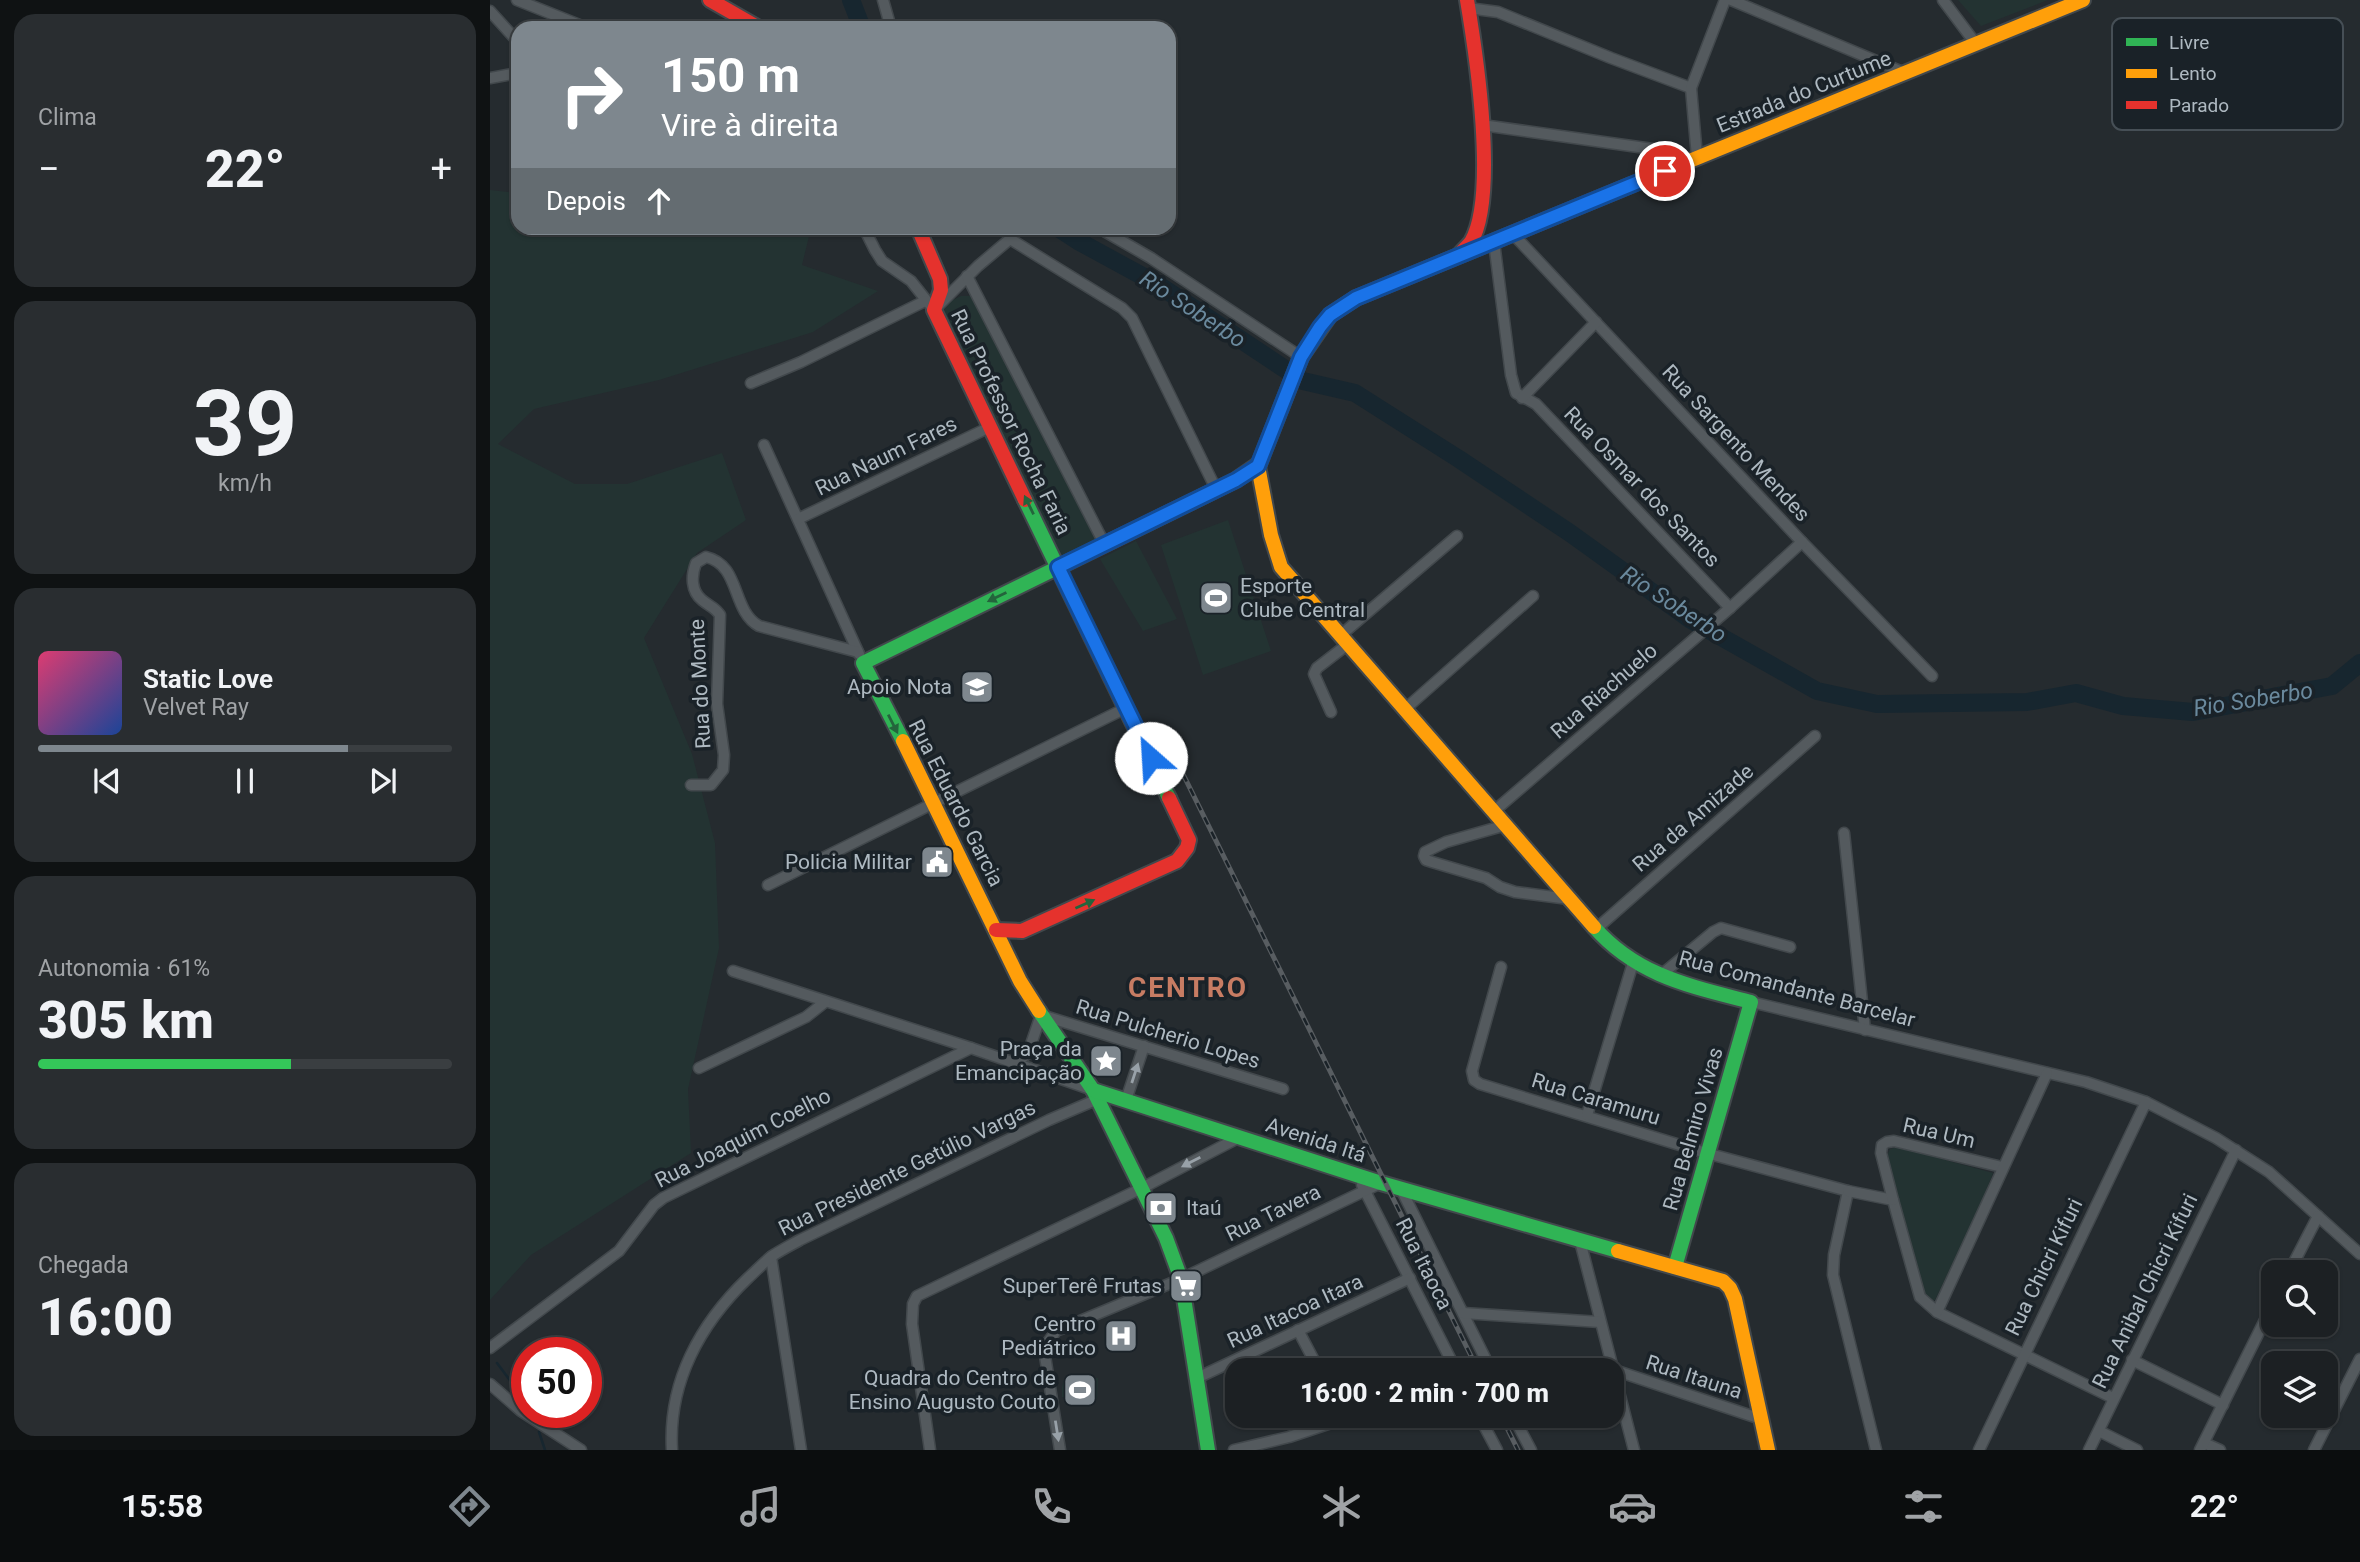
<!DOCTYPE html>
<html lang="pt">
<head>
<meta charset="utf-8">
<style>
	body { margin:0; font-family:Roboto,sans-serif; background:#292d30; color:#f1f3f6; height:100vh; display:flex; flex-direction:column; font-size:26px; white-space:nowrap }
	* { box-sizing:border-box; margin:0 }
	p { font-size:23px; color:#a0a3a6 }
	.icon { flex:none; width:38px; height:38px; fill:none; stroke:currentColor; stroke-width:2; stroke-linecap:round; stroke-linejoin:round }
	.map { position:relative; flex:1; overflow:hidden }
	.panel { display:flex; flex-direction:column; gap:14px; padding:14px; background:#0f1213; width:490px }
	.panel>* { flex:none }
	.guide { position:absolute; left:21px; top:21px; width:665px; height:214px; border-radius:21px; box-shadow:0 2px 5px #0004,0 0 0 2px #3a3e41; background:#7e878e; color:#fff; overflow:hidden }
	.fabs { position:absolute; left:1771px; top:1260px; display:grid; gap:14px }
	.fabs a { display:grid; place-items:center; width:77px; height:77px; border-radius:14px; background:#1c2023; box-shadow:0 2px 5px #0004,0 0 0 2px #3a3e41; font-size:35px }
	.speed { position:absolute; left:21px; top:1337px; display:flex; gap:14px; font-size:35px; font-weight:700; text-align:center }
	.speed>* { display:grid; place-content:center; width:91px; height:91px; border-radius:50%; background:#1c2023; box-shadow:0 2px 5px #0004,0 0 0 2px #3a3e41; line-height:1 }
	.speed .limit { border:10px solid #d22; background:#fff; color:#111 }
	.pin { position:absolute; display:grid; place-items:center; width:60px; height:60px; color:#fff; margin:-30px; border:4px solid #fff; border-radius:50%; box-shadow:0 2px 7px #0007 }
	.me { position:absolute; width:77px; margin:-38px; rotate:334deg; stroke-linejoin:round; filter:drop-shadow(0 0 5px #0008) }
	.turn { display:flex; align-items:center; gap:24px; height:147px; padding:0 35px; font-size:32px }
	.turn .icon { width:91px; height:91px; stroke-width:2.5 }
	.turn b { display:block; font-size:49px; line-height:60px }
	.then { display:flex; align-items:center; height:66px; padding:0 35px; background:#0003; gap:14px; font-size:26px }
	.big { font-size:52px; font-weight:800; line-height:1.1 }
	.panel .tile { flex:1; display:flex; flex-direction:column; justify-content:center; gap:10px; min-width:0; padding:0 24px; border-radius:21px; background:#292d30 }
	.panel .dial { align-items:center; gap:0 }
	.dial b { font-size:91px; line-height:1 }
	.song { display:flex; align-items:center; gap:21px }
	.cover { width:84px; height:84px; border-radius:10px; background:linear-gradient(135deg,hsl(340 70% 55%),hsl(220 70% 35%)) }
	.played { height:7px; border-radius:4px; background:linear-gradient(90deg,#7e878e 75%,#3a3e41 75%) }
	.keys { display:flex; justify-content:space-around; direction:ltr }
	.heat { display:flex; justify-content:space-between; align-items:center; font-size:38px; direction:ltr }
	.charge { height:10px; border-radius:5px; background:linear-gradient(90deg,#34c759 61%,#3a3e41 0) }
	.trip { position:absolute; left:735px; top:1358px; width:399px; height:70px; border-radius:21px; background:#1c2023; box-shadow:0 2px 5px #0004,0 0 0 2px #3a3e41; font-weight:800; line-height:70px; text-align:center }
	.tabs { display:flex; height:112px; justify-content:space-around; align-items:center; background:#0b0d0e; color:#a0a3a6 }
	.tabs .icon { width:49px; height:49px }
	.tabs .current { color:#7e878e }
	.tabs b { font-size:32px; color:#f1f3f6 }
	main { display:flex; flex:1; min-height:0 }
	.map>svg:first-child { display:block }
	.green { fill:#233332 }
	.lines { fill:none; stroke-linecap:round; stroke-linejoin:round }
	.stream { stroke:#17262f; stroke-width:2.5 }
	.river { stroke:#17262f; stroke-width:18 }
	.street-casing { stroke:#42484c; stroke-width:13 }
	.fast-casing { stroke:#42484c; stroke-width:18 }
	.slow-casing { stroke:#42484c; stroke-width:18 }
	.jam-casing { stroke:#42484c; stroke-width:18 }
	.street { stroke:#545a5e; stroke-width:10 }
	.fast { stroke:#30b455; stroke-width:14 }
	.slow { stroke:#ff9f0a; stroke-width:14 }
	.jam { stroke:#e5322d; stroke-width:14 }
	.rail-casing { stroke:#585d61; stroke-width:5 }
	.rail { stroke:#1a2228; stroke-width:2.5; stroke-dasharray:8; stroke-linecap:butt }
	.oneway { fill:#24643c }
	.oneway2 { fill:#98a1a8 }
	.route-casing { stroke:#114b97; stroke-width:18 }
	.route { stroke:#1a73e8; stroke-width:12 }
	.labels { text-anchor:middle; stroke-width:7; stroke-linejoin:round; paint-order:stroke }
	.street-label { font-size:21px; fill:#aeb9c1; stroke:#1a2228 }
	.poi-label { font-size:21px; fill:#aeb9c1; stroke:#1a2228; text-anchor:end }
	.water-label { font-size:23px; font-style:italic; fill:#6a899d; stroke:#1a2228 }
	.district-label { font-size:28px; font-weight:bold; letter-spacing:2px; fill:#c77c63; stroke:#1a2228 }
	.key { fill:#1a2228; stroke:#464f56; stroke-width:2 }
	.key-label { font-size:19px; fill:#aeb9c1 }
</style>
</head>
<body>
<main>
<section class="panel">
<div class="tile"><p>Clima</p>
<div class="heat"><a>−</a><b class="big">22°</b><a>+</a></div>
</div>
<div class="tile dial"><b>39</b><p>km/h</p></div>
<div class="tile">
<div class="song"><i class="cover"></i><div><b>Static Love</b><p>Velvet Ray</p></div></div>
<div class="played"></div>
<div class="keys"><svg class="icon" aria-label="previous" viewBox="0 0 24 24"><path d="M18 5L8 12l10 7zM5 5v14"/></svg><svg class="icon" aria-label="pause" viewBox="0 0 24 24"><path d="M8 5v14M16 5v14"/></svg><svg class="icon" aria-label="next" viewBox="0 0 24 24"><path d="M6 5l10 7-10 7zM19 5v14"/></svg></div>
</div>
<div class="tile"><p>Autonomia · 61%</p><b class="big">305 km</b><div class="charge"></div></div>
<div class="tile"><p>Chegada</p><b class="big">16:00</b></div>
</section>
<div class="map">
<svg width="1870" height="1450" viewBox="0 0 1870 1450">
	<rect width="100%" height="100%" fill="#252b2f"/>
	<g class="green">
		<polygon points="1468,0 1558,0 1491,26"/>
		<polygon points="0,190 28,193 28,228 321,228 312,265 388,291 323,332 169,380 44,409 8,444 85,484 137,484 232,453 256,520 207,553 154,638 202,754 225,843 229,948 198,1089 201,1153 41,1255 0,1300"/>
		<polygon points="471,296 482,296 606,541 570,560 452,314 457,303"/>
		<polygon points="738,520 781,651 713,675 671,545"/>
		<polygon points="646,541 687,619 653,631 610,559"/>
		<polygon points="1408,1147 1503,1173 1490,1207 1445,1300 1438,1301 1432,1293 1396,1158 1400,1149"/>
		<polygon points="608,1378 607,1399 572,1397 572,1387 574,1380"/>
	</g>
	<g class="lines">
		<g class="stream">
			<polyline points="7,1363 37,1403"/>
			<polyline points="49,1432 55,1450"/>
		</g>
		<g class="river">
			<polyline points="361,0 372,28"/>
			<polyline points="568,228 588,241 667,284 813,381 865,393 969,459 1080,533 1201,620 1327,691 1387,704 1537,702 1586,693 1633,706 1703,712 1842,686 1870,663"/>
		</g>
		<defs>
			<g id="street">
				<polyline points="27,0 92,26 106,28"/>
				<polyline points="393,0 401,28"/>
				<polyline points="1241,0 1415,73"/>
				<polyline points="1453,0 1486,44"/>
				<polyline points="978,8 1008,12 1121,58 1201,88"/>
				<polyline points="0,11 28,42"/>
				<polyline points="0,78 28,73"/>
				<polyline points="992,125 1177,151 1201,160"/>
				<polyline points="1207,157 1201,88 1235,0"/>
				<polyline points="374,228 385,250 392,261 421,281 444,310 488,266 520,239 632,308 642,318 726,489"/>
				<polyline points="609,228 661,258 811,357"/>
				<polyline points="1023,234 1312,542 1442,676"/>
				<polyline points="1004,242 1021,375 1026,393 1046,404 1240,608"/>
				<polyline points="477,276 615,545"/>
				<polyline points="261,383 311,362 435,301"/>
				<polyline points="1032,398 1106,322"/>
				<polyline points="274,445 369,654"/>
				<polyline points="308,519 500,427"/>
				<polyline points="851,635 967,536"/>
				<polyline points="914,710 1043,596"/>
				<polyline points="841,712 824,674 827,668 858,644"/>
				<path d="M 201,785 L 221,785 L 233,770 L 234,755 L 227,704 L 230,615 C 225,607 219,606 212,600 C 201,591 201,576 206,563 L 216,557 C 251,565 241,610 269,626 L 368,652"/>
				<polyline points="1003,812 1240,608 1312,542"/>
				<polyline points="1016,825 956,842 935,852 934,856 936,860 942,862 996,878 1010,887 1025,892 1079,899"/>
				<polyline points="1354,833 1375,1030"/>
				<polyline points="278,885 636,708"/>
				<polyline points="1106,929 1325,736"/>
				<polyline points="1011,967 982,1071 984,1080 990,1084 1216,1153 1358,1191 1344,1255 1343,1275 1386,1450"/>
				<polyline points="243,971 481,1048 603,1090"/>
				<polyline points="1171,975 1223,932 1231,928 1300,947"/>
				<polyline points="1261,1002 1596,1082 1656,1102 1726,1138 1779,1172 1870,1254"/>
				<polyline points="525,1064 538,1053 551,1015 793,1089"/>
				<polyline points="209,1068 316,1017 335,1002"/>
				<polyline points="636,1100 654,1046"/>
				<polyline points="1097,1115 1143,963"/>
				<polyline points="872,1185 966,1370"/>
				<polyline points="911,1189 1001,1370"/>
				<polyline points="1358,1191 1403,1200 1430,1297 1447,1312 1623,1398"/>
				<polyline points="1403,1200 1391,1153 1392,1145 1397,1142 1404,1141 1512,1167"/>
				<polyline points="1090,1241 1144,1450"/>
				<polyline points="281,1257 311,1450"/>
				<polyline points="1799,1272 1828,1216"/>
				<polyline points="1447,1312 1557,1073"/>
				<polyline points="973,1313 1110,1322"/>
				<polyline points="808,1330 829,1370"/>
				<polyline points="0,1348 129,1251 164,1205 173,1198 481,1048"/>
				<polyline points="1642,1360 1733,1405"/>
				<polyline points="1124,1370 1271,1419"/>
				<polyline points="707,1378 920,1278"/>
				<polyline points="0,1384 31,1411 91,1450"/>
				<polyline points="989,1416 1007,1450"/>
				<polyline points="1023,1416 1041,1450"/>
				<polyline points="1609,1431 1647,1450"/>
				<polyline points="1714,1443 1730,1450"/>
				<path d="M 182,1450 C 178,1382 210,1324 258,1278 C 266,1271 274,1262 282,1256 C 291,1250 301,1245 310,1240 L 559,1120 L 608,1099"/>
				<polyline points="440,1450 422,1324 423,1304 427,1296 652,1188 750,1137"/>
				<polyline points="570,1450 555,1356 558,1342 566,1331 691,1279 891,1183"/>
				<polyline points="744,1450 799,1437 862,1416"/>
				<polyline points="1489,1450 1656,1102"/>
				<polyline points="1599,1450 1746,1150"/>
				<polyline points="1710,1450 1783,1304"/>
				<polyline points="1824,1450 1870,1359"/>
			</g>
			<g id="fast">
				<polyline points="535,500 679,798"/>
				<polyline points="413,741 373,663 746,480 769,464"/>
				<path d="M 1104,927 C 1147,976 1200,986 1261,1002 L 1185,1267"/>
				<polyline points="549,1011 603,1090 676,1238 691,1279 718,1450"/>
				<polyline points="603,1090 891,1183 1128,1251"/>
			</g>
			<g id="slow">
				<polyline points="1175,171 1593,0"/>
				<polyline points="768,466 781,535 791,567 1104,927"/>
				<polyline points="413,741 530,981 549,1011"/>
				<polyline points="1128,1251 1233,1281 1240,1288 1245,1299 1278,1450"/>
			</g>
			<g id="jam">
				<polyline points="220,0 269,28"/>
				<polyline points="428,228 450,279 451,290 444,310 535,500"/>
				<path d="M 970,254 C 973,250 978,246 981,242 C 1008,196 986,53 977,0"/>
				<polyline points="769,464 811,357 840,315 866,298 1175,171"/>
				<polyline points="506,930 532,931 687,861 697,848 699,840 679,798"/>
			</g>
		</defs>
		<use href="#street" class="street-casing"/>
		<use href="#fast" class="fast-casing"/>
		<use href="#slow" class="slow-casing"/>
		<use href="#jam" class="jam-casing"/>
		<use href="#street" class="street"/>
		<use href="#fast" class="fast"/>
		<use href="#slow" class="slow"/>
		<use href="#jam" class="jam"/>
		<defs>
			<g id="rail">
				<polyline points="686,760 988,1370"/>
				<polyline points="1011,1416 1028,1450"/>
			</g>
		</defs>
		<use href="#rail" class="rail-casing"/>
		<use href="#rail" class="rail"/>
	</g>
	<defs><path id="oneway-solid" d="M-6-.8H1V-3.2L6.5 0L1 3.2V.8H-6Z" transform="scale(1.75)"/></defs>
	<g class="oneway">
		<use href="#oneway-solid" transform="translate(539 505) rotate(-116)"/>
		<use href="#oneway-solid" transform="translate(507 597) rotate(154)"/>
		<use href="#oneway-solid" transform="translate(403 724) rotate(63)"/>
		<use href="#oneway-solid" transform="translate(595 904) rotate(-24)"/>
	</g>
	<g class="oneway2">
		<use href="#oneway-solid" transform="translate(645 1073) rotate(-72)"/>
		<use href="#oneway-solid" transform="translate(701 1162) rotate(153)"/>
		<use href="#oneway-solid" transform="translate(567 1431) rotate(81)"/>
	</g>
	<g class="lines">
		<defs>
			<polyline id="route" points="661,758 568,567 746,480 768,466 811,357 830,327 840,315 866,298 1175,171"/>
		</defs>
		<use href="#route" class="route-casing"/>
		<use href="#route" class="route"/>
	</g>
	<defs>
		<symbol id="stadium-square" viewBox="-11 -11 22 22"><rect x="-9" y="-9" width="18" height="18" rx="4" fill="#7e878e" stroke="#1a2228"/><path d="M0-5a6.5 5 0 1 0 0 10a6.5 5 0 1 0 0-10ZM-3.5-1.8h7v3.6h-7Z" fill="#fff"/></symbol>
		<symbol id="university-square" viewBox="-11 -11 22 22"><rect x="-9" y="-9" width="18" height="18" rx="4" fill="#7e878e" stroke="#1a2228"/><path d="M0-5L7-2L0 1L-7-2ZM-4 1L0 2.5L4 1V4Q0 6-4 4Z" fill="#fff"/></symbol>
		<symbol id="civic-square" viewBox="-11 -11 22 22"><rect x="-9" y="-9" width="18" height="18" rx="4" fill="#7e878e" stroke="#1a2228"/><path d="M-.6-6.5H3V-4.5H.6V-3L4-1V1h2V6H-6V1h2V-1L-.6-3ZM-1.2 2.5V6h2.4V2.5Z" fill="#fff"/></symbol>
		<symbol id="sight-square" viewBox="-11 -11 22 22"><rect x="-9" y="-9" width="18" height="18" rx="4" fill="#7e878e" stroke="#1a2228"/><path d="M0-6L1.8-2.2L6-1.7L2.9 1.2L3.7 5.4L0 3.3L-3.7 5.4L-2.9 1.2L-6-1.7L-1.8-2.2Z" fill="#fff"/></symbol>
		<symbol id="bank-square" viewBox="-11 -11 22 22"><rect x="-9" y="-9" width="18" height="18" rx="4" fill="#7e878e" stroke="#1a2228"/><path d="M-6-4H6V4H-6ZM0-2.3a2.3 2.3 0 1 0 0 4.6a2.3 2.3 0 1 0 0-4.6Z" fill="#fff"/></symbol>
		<symbol id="supermarket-square" viewBox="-11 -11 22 22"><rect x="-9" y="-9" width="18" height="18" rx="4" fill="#7e878e" stroke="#1a2228"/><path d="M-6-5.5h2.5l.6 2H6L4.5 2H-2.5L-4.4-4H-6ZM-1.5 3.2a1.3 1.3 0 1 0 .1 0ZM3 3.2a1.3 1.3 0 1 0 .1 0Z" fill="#fff"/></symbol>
		<symbol id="hospital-square" viewBox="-11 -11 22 22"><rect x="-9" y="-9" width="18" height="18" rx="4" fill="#7e878e" stroke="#1a2228"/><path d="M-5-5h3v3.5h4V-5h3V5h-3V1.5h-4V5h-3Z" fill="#fff"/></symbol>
	</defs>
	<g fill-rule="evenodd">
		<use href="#stadium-square" x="707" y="579" width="38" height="38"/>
		<use href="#university-square" x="468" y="668" width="38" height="38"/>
		<use href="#civic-square" x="428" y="843" width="38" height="38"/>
		<use href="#sight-square" x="597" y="1042" width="38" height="38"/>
		<use href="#bank-square" x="652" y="1189" width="38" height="38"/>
		<use href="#supermarket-square" x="677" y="1267" width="38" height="38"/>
		<use href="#hospital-square" x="612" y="1317" width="38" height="38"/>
		<use href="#stadium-square" x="571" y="1371" width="38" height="38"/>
	</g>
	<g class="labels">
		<g class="street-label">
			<text transform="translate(1314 92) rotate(-22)" y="7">Estrada do Curtume</text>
			<text transform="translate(521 422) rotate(64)" y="7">Rua Professor Rocha Faria</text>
			<text transform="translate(1246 443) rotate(47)" y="7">Rua Sargento Mendes</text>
			<text transform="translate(396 456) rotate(-26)" y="7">Rua Naum Fares</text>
			<text transform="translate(1152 487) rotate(46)" y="7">Rua Osmar dos Santos</text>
			<text transform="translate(210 684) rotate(-93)" y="7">Rua do Monte</text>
			<text transform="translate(1114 691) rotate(-41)" y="7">Rua Riachuelo</text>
			<text transform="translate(466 803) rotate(63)" y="7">Rua Eduardo Garcia</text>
			<text transform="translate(1203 818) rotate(-41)" y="7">Rua da Amizade</text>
			<text transform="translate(1307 989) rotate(15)" y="7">Rua Comandante Barcelar</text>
			<text transform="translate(678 1034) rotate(17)" y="7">Rua Pulcherio Lopes</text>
			<text transform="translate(1106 1099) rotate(17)" y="7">Rua Caramuru</text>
			<text transform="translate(1203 1129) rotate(-74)" y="7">Rua Belmiro Vivas</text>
			<text transform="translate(1449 1133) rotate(13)" y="7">Rua Um</text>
			<text transform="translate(253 1138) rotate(-27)" y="7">Rua Joaquim Coelho</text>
			<text transform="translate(826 1140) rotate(18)" y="7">Avenida Itá</text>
			<text transform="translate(417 1168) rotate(-26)" y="7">Rua Presidente Getúlio Vargas</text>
			<text transform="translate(783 1213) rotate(-26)" y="7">Rua Tavera</text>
			<text transform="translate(934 1264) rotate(63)" y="7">Rua Itaoca</text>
			<text transform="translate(1554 1267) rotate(-64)" y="7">Rua Chicri Kifuri</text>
			<text transform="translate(1655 1291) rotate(-64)" y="7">Rua Anibal Chicri Kifuri</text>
			<text transform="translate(805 1311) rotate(-25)" y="7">Rua Itacoa Itara</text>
			<text transform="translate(1204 1377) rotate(18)" y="7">Rua Itauna</text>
		</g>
		<g class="poi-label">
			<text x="750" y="593" text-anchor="start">Esporte<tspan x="750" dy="24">Clube Central</tspan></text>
			<text x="462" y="694">Apoio Nota</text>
			<text x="422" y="869">Policia Militar</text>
			<text x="592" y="1056">Praça da<tspan x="592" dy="24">Emancipação</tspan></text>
			<text x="696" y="1215" text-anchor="start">Itaú</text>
			<text x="672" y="1293">SuperTerê Frutas</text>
			<text x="606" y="1331">Centro<tspan x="606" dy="24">Pediátrico</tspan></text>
			<text x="566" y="1385">Quadra do Centro de<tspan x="566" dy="24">Ensino Augusto Couto</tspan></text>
		</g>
		<g class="water-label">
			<text transform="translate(703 309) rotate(33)" y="8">Rio Soberbo</text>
			<text transform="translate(1184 604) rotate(33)" y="8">Rio Soberbo</text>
			<text transform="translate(1763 699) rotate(-9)" y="8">Rio Soberbo</text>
		</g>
		<g class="district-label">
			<text x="698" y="997">CENTRO</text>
		</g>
	</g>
	<rect x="1622" y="18" width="231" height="112" rx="10" class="key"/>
	<rect x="1636" y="38" width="31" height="8" fill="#30b455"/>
	<rect x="1636" y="69" width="31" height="9" fill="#ff9f0a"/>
	<rect x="1636" y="101" width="31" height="8" fill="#e5322d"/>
	<g class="key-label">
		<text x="1679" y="49">Livre</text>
		<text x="1679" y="80">Lento</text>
		<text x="1679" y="112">Parado</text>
	</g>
</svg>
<div class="fabs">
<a><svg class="icon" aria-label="search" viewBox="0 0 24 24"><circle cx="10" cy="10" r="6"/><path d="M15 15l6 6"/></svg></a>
<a><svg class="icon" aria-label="layers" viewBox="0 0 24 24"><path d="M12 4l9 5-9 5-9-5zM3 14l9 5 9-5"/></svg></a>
</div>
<div class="speed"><div class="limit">50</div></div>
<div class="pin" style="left:1175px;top:171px;background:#d93025"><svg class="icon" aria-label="arrive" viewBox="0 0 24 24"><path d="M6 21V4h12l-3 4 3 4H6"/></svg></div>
<svg class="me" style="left:661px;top:758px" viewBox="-20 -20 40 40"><circle r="19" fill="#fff"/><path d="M0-13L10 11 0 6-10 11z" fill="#1a73e8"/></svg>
<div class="trip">16:00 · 2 min · 700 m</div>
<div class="guide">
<div class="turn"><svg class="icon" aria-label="right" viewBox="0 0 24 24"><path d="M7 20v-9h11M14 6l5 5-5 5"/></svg><div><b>150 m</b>Vire à direita</div></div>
<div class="then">Depois<svg class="icon" aria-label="ahead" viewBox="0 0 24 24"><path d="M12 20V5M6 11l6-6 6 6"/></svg></div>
</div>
</div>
</main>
<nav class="tabs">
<b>15:58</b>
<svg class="icon current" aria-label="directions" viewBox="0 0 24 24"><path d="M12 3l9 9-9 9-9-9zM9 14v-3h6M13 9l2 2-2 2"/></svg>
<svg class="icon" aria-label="music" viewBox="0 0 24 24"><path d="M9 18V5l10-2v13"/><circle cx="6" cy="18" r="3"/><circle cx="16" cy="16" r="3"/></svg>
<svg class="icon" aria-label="phone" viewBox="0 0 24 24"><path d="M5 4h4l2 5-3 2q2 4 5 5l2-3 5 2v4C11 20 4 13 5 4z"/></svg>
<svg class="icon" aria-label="climate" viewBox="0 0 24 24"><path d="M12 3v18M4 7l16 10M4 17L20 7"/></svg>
<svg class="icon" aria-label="car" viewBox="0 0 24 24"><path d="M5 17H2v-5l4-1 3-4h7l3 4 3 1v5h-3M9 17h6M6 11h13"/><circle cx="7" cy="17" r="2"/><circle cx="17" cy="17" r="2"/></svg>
<svg class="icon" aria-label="filters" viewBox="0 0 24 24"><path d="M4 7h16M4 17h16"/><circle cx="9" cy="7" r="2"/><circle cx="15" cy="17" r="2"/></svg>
<b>22°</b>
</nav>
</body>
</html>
